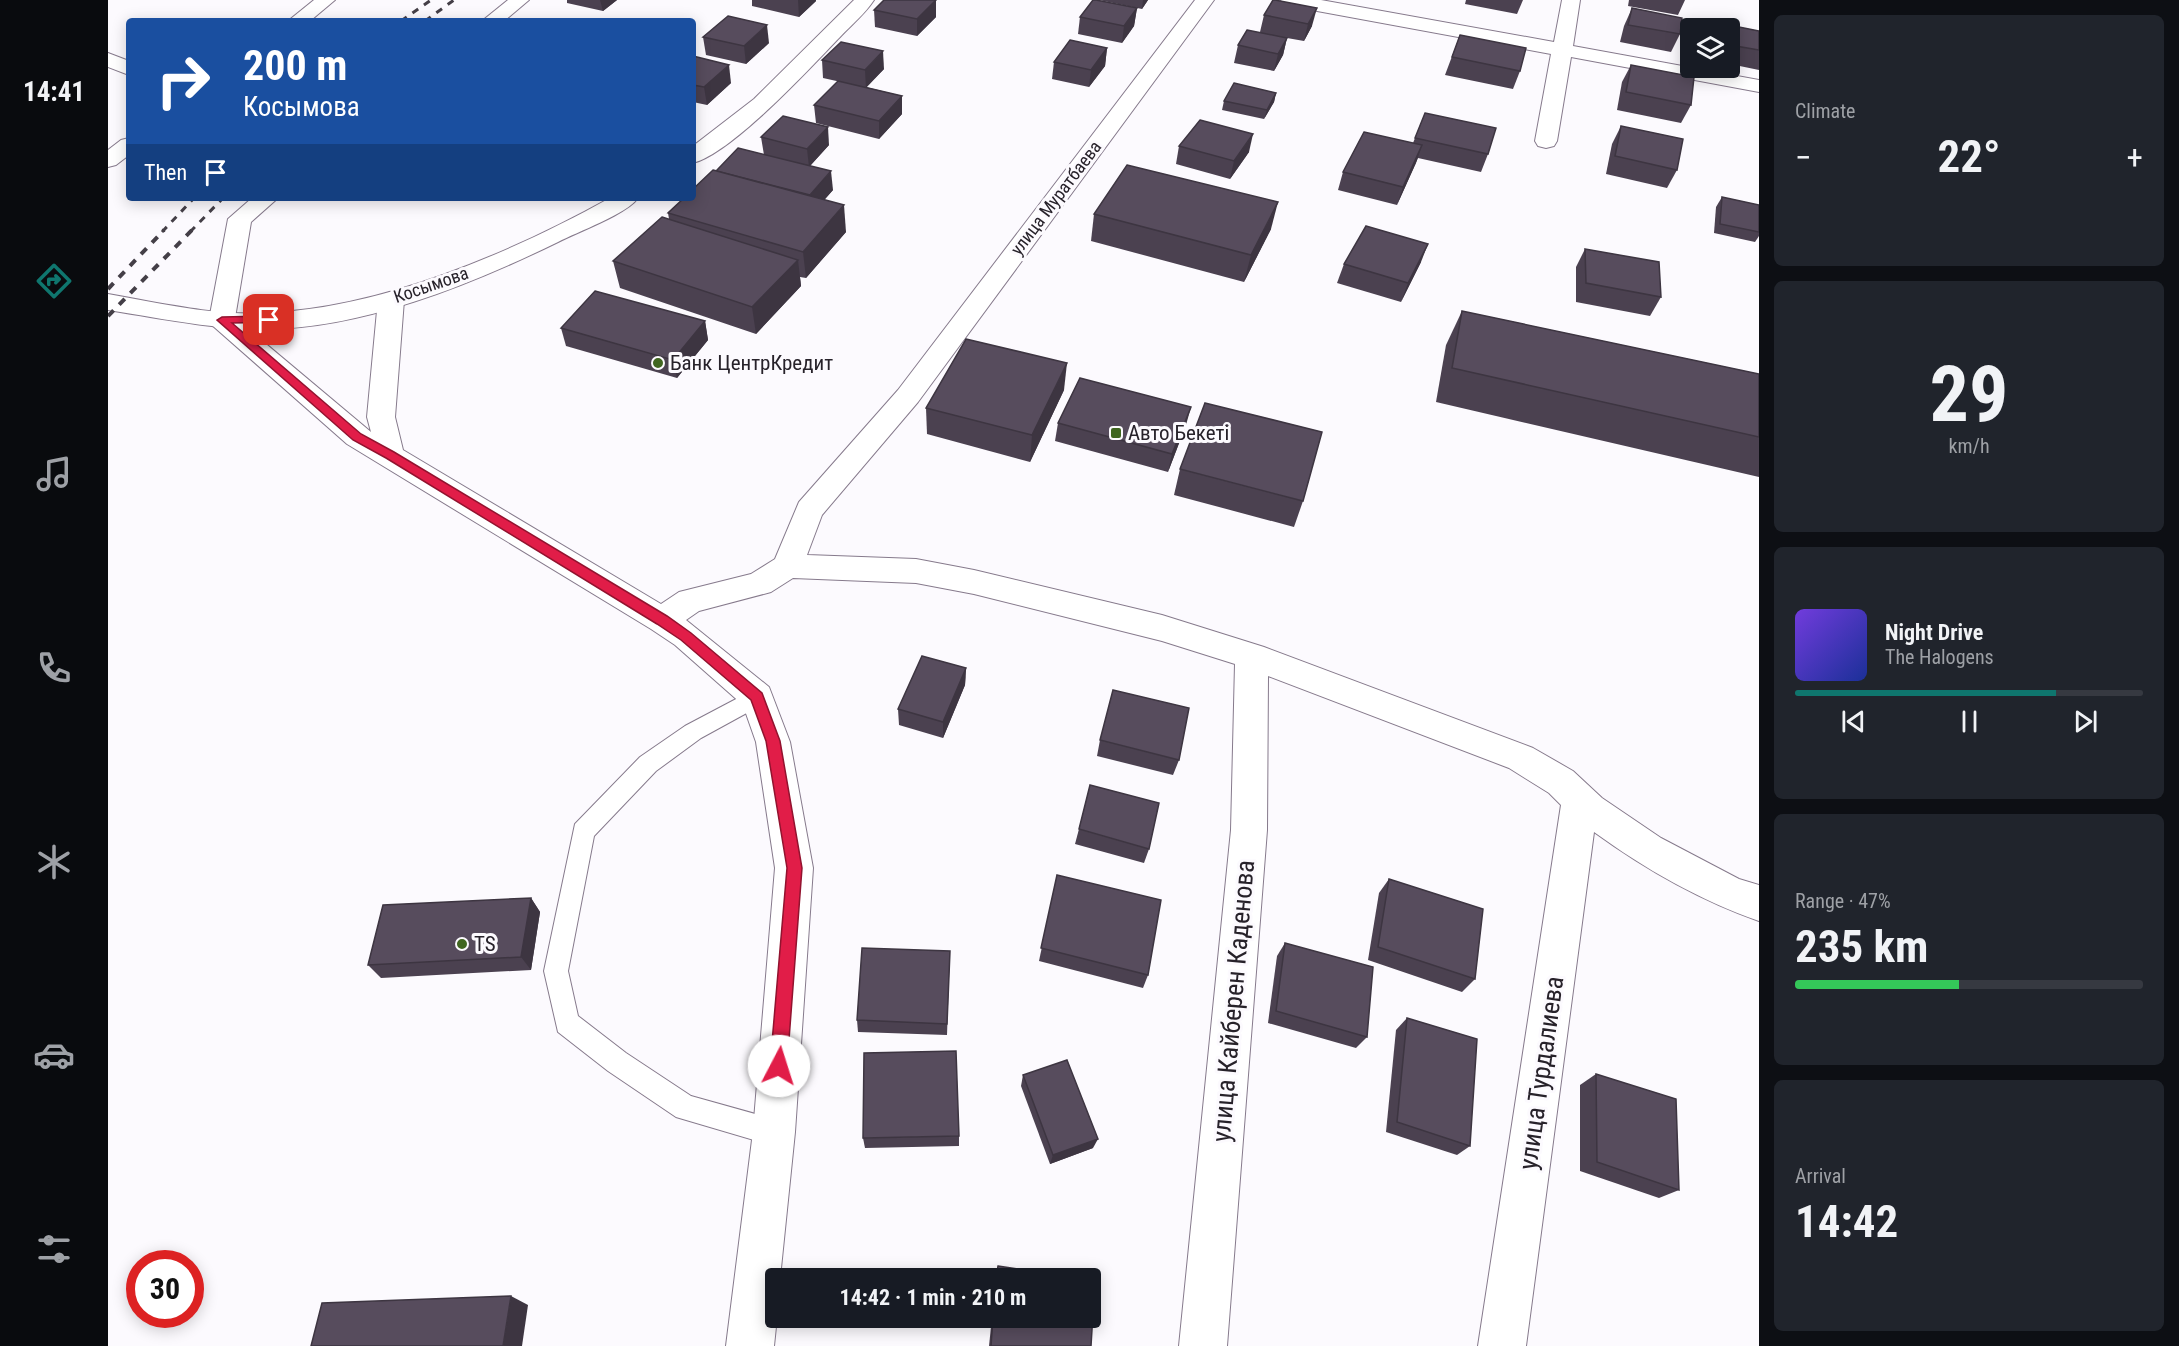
<!DOCTYPE html>
<html lang="en">
<head>
<meta charset="utf-8">
<style>
	body { margin:0; font-family:"Roboto Condensed",sans-serif; background:#20242c; color:#f1f3f6; height:100vh; display:flex; flex-direction:column; font-size:22px; white-space:nowrap }
	* { box-sizing:border-box; margin:0 }
	p { font-size:20px; color:#9ea1a6 }
	.icon { flex:none; width:33px; height:33px; fill:none; stroke:currentColor; stroke-width:2; stroke-linecap:round; stroke-linejoin:round }
	.map { position:relative; flex:1; overflow:hidden }
	.drawer { display:flex; flex-direction:column; gap:15px; padding:15px; background:#0d0f14; width:420px }
	.drawer>* { flex:none }
	.hud { position:absolute; left:18px; top:18px; width:570px; height:183px; border-radius:6px; box-shadow:0 3px 15px #0003; background:#1a4fa0; color:#fff; overflow:hidden }
	.tools { position:absolute; left:1572px; top:18px; display:grid; gap:12px }
	.tools a { display:grid; place-items:center; width:60px; height:60px; border-radius:6px; background:#171b24; box-shadow:0 3px 15px #0003; font-size:30px }
	.speed { position:absolute; left:18px; top:1250px; display:flex; gap:12px; font-size:30px; font-weight:700; text-align:center }
	.speed>* { display:grid; place-content:center; width:78px; height:78px; border-radius:50%; background:#171b24; box-shadow:0 3px 15px #0003; line-height:1 }
	.speed .limit { border:9px solid #d22; background:#fff; color:#111 }
	.pin { position:absolute; display:grid; place-items:center; width:51px; height:51px; color:#fff; margin:-26px; border-radius:12px; box-shadow:0 3px 9px #0006 }
	.me { position:absolute; width:66px; margin:-33px; rotate:5deg; stroke-linejoin:round; filter:drop-shadow(0 0 4px #0008) }
	.turn { display:flex; align-items:center; gap:21px; height:126px; padding:0 18px; font-size:27px }
	.turn .icon { width:78px; height:78px; stroke-width:2.5 }
	.turn b { display:block; font-size:42px; line-height:51px }
	.then { display:flex; align-items:center; height:57px; padding:0 18px; background:#0003; gap:12px; font-size:22px }
	.big { font-size:45px; font-weight:700; line-height:1.1 }
	.drawer .tile { flex:1; display:flex; flex-direction:column; justify-content:center; gap:9px; min-width:0; padding:0 21px; border-radius:9px; background:#20242c }
	.drawer .dial { align-items:center; gap:0 }
	.dial b { font-size:78px; line-height:1 }
	.song { display:flex; align-items:center; gap:18px }
	.cover { width:72px; height:72px; border-radius:9px; background:linear-gradient(135deg,hsl(260 70% 55%),hsl(230 70% 35%)) }
	.played { height:6px; border-radius:3px; background:linear-gradient(90deg,#0f766e 75%,#363941 75%) }
	.keys { display:flex; justify-content:space-around; direction:ltr }
	.heat { display:flex; justify-content:space-between; align-items:center; font-size:33px; direction:ltr }
	.charge { height:9px; border-radius:4px; background:linear-gradient(90deg,#34c759 47%,#363941 0) }
	.trip { position:absolute; left:657px; top:1268px; width:336px; height:60px; border-radius:6px; background:#171b24; box-shadow:0 3px 15px #0003; font-weight:700; line-height:60px; text-align:center }
	main { display:flex; flex:1; min-height:0 }
	.menu { display:flex; flex-direction:column; width:108px; justify-content:space-around; align-items:center; background:#090b0e; color:#9ea1a6 }
	.menu .icon { width:42px; height:42px }
	.menu .selected { color:#0f766e }
	.menu b { font-size:27px; color:#f1f3f6 }
	.map>svg:first-child { display:block }
	.lines { fill:none; stroke-linecap:round; stroke-linejoin:round }
	.lane-casing { stroke:#867a8c; stroke-width:2 }
	.street-casing { stroke:#867a8c; stroke-width:2 }
	.secondary-casing { stroke:#867a8c; stroke-width:2 }
	.lane { fill:#fff; fill-rule:evenodd }
	.street { fill:#fff; fill-rule:evenodd }
	.secondary { fill:#fff; fill-rule:evenodd }
	.rail-far1 { stroke:#443f47; stroke-width:3; stroke-dasharray:7 7; stroke-linecap:butt }
	.rail { stroke:#443f47; stroke-width:4; stroke-dasharray:8 8; stroke-linecap:butt }
	.wall { fill:#4b4150 }
	.shaded-wall { fill:#3d3541 }
	.building { fill:#574c5d; stroke:#3d3541; stroke-width:1.5 }
	.route { fill:#e11d48; stroke:#92132f; stroke-width:1.5 }
	.poi-dot { fill:#406620; stroke:#fcfafe; stroke-width:2 }
	.labels { text-anchor:middle; stroke-width:6; stroke-linejoin:round; paint-order:stroke }
	.far-street-label { font-size:18px; fill:#27222a; stroke:#fcfafe }
	.poi-label { font-size:21px; fill:#27222a; stroke:#fcfafe; text-anchor:start }
	.near-street-label { font-size:26px; fill:#27222a; stroke:#fcfafe }
</style>
</head>
<body>
<main>
<nav class="menu">
<b>14:41</b>
<svg class="icon selected" aria-label="directions" viewBox="0 0 24 24"><path d="M12 3l9 9-9 9-9-9zM9 14v-3h6M13 9l2 2-2 2"/></svg>
<svg class="icon" aria-label="music" viewBox="0 0 24 24"><path d="M9 18V5l10-2v13"/><circle cx="6" cy="18" r="3"/><circle cx="16" cy="16" r="3"/></svg>
<svg class="icon" aria-label="phone" viewBox="0 0 24 24"><path d="M5 4h4l2 5-3 2q2 4 5 5l2-3 5 2v4C11 20 4 13 5 4z"/></svg>
<svg class="icon" aria-label="climate" viewBox="0 0 24 24"><path d="M12 3v18M4 7l16 10M4 17L20 7"/></svg>
<svg class="icon" aria-label="car" viewBox="0 0 24 24"><path d="M5 17H2v-5l4-1 3-4h7l3 4 3 1v5h-3M9 17h6M6 11h13"/><circle cx="7" cy="17" r="2"/><circle cx="17" cy="17" r="2"/></svg>
<svg class="icon" aria-label="filters" viewBox="0 0 24 24"><path d="M4 7h16M4 17h16"/><circle cx="9" cy="7" r="2"/><circle cx="15" cy="17" r="2"/></svg>
</nav>
<div class="map">
<svg width="1651" height="1346" viewBox="0 0 1651 1346">
	<rect width="100%" height="100%" fill="#fcfafe"/>
	<g class="lines">
		<defs>
			<polygon id="lane" points="649,688 657,691 660,697 657,703 593,738 548,771 486,836 460,971 470,1016 518,1053 583,1096 676,1122 680,1132 676,1142 666,1146 568,1117 500,1071 450,1032 436,971 467,824 532,757 577,726"/>
			<g id="street">
				<polygon points="206,0 227,0 202,21 180,21"/>
				<polygon points="400,0 421,0 396,21 374,21"/>
				<path d="M 1087,0 L 1106,0 L 810,402 L 714,515 L 699,555 L 808,559 L 866,570 L 1054,615 L 1156,647 L 1425,748 L 1465,771 L 1494,798 L 1553,838 L 1631,879 L 1651,885 L 1651,921 C 1591,900 1537,869 1486,832 L 1418,1346 L 1370,1346 L 1453,805 L 1441,793 L 1401,768 L 1160,676 L 1159,830 L 1119,1346 L 1071,1346 L 1123,830 L 1127,664 L 1054,641 L 866,594 L 808,583 L 685,578 L 663,592 L 591,611 L 578,620 L 661,687 L 682,742 L 705,868 L 687,1132 L 672,1278 L 668,1278 L 669,1317 L 666,1346 L 618,1346 L 645,1132 L 667,868 L 648,742 L 635,705 L 567,645 L 543,629 L 239,444 L 105,326 L 101,320 L 120,219 L 144,198 L 170,198 L 143,222 L 127,318 L 263,432 L 259,417 L 270,300 L 274,295 L 283,292 L 292,295 L 296,300 L 287,417 L 295,450 L 553,604 L 571,592 L 643,574 L 667,559 L 691,502 L 790,390 Z"/>
				<polygon points="1173,0 1213,0 1446,42 1454,0 1472,0 1465,46 1651,80 1651,92 1463,57 1449,141 1446,146 1438,148 1430,146 1427,141 1443,54 1182,6 1175,4"/>
				<polygon points="0,53 21,61 21,75 0,67"/>
				<polygon points="21,138 21,155 8,165 0,167 0,150 13,140"/>
			</g>
			<g id="secondary">
				<path d="M 746,0 L 766,0 C 757,14 743,25 732,37 C 702,68 624,153 585,163 L 585,146 L 646,99 Z"/>
				<path d="M 502,198 L 530,198 C 519,214 469,232 450,242 C 364,284 252,330 154,329 C 102,329 51,318 0,310 L 0,294 C 52,303 105,316 158,313 C 274,308 401,254 502,198 Z"/>
			</g>
		</defs>
		<use href="#lane" class="lane-casing"/>
		<use href="#street" class="street-casing"/>
		<use href="#secondary" class="secondary-casing"/>
		<use href="#lane" class="lane"/>
		<use href="#street" class="street"/>
		<use href="#secondary" class="secondary"/>
		<g class="rail-far1">
			<polyline points="293,21 323,0"/>
			<polyline points="317,21 346,0"/>
			<polyline points="54,232 86,198"/>
			<polyline points="82,232 115,198"/>
		</g>
		<g class="rail">
			<polyline points="0,289 56,230"/>
			<polyline points="0,316 84,230"/>
		</g>
	</g>
	<g class="wall">
		<polygon points="459,0 509,0 495,11 459,3"/>
		<polygon points="644,0 708,0 708,1 691,17 644,6"/>
		<polygon points="828,0 828,17 809,36 767,27 766,10"/>
		<polygon points="991,0 1040,0 1034,9"/>
		<polygon points="1165,0 1204,26 1196,41 1179,38 1175,55 1166,71 1126,63 1130,45 1152,32 1156,15"/>
		<polygon points="1358,0 1415,0 1409,14 1357,4"/>
		<polygon points="1521,0 1577,0 1570,15 1520,6"/>
		<polygon points="1029,8 1026,26 1014,43 970,34 972,17"/>
		<polygon points="1524,8 1572,34 1563,52 1512,42 1516,26"/>
		<polygon points="1621,25 1651,31 1651,70 1622,64 1622,28 1620,28"/>
		<polygon points="1352,35 1412,71 1405,89 1337,75"/>
		<polygon points="595,37 661,43 638,64 598,55"/>
		<polygon points="999,48 997,66 981,87 944,79 946,62"/>
		<polygon points="585,56 623,83 599,105 585,102"/>
		<polygon points="714,60 776,69 758,87 794,96 794,114 771,139 708,123 706,105 742,84 715,78"/>
		<polygon points="1523,65 1583,105 1573,123 1509,110 1514,82"/>
		<polygon points="1168,93 1166,102 1156,119 1114,110 1116,101"/>
		<polygon points="1317,113 1380,154 1373,172 1310,158 1289,205 1230,190 1235,172 1305,143"/>
		<polygon points="1513,126 1569,170 1559,188 1498,174 1504,144"/>
		<polygon points="653,137 721,145 702,166 725,190 716,200 738,232 698,278 692,277 693,286 648,334 512,288 505,261 561,219 560,213 608,171 656,155"/>
		<polygon points="1071,146 1141,152 1122,179 1068,164"/>
		<polygon points="1614,197 1651,205 1651,236 1647,242 1606,233 1608,207"/>
		<polygon points="986,214 1163,229 1136,282 983,241"/>
		<polygon points="1477,249 1553,297 1542,316 1468,302 1468,267"/>
		<polygon points="1313,262 1293,302 1229,283 1236,264"/>
		<polygon points="1354,311 1651,374 1651,477 1328,402 1338,345"/>
		<polygon points="597,321 600,340 569,378 458,346 453,328"/>
		<polygon points="956,390 922,462 819,434 818,408"/>
		<polygon points="950,423 1078,425 1060,472 947,441"/>
		<polygon points="1072,469 1195,501 1186,527 1066,495"/>
		<polygon points="858,668 857,685 835,738 791,725 790,709"/>
		<polygon points="992,740 1071,760 1065,775 989,756"/>
		<polygon points="971,829 1041,849 1036,863 967,844"/>
		<polygon points="949,875 1040,975 1035,988 931,961"/>
		<polygon points="1281,879 1367,979 1354,992 1260,960 1271,893"/>
		<polygon points="423,898 432,912 423,970 273,978 260,965"/>
		<polygon points="1177,943 1259,1037 1248,1048 1160,1023 1169,956"/>
		<polygon points="842,951 839,1035 750,1032 749,1020"/>
		<polygon points="1299,1018 1362,1146 1349,1155 1278,1132 1288,1030"/>
		<polygon points="1488,1074 1571,1190 1551,1198 1472,1171 1472,1085"/>
		<polygon points="915,1075 985,1148 942,1164 913,1086"/>
		<polygon points="851,1136 851,1146 757,1148 755,1138"/>
		<polygon points="884,1317 982,1317 983,1346 881,1346"/>
	</g>
	<g class="shaded-wall">
		<polygon points="492,0 509,0 495,11"/>
		<polygon points="690,0 708,0 708,1 691,17"/>
		<polygon points="828,0 828,17 809,36 809,19"/>
		<polygon points="1035,0 1040,0 1034,9"/>
		<polygon points="1029,8 1026,26 1014,43 1016,26"/>
		<polygon points="1209,8 1204,26 1196,41 1200,24"/>
		<polygon points="659,25 661,43 638,64 636,46"/>
		<polygon points="1179,38 1175,55 1166,71 1170,54"/>
		<polygon points="999,48 997,66 981,87 983,70"/>
		<polygon points="775,51 776,69 758,88 757,70"/>
		<polygon points="621,65 623,83 599,105 596,87"/>
		<polygon points="1168,93 1166,102 1156,119 1159,110"/>
		<polygon points="794,96 794,114 771,139 771,121"/>
		<polygon points="720,127 721,145 701,167 699,149"/>
		<polygon points="1145,134 1141,152 1122,179 1126,161"/>
		<polygon points="1314,145 1308,163 1289,205 1295,187"/>
		<polygon points="723,171 725,190 704,214 702,195"/>
		<polygon points="1170,202 1163,229 1136,282 1143,255"/>
		<polygon points="736,205 738,232 698,278 695,252"/>
		<polygon points="1320,244 1313,262 1293,302 1300,283"/>
		<polygon points="690,260 693,286 648,334 644,307"/>
		<polygon points="597,321 600,340 569,378 565,360"/>
		<polygon points="959,363 956,390 922,462 924,435"/>
		<polygon points="1083,407 1078,425 1060,472 1064,454"/>
		<polygon points="858,668 857,685 835,738 835,722"/>
		<polygon points="423,898 432,912 423,970 413,957"/>
		<polygon points="990,1139 985,1148 942,1164 945,1155"/>
		<polygon points="403,1296 420,1305 414,1346 395,1346"/>
	</g>
	<g class="building">
		<polygon points="776,0 828,0 809,19 766,10"/>
		<polygon points="985,0 988,0 1029,8 1016,26 972,17"/>
		<polygon points="1165,0 1167,0 1209,8 1200,24 1156,15"/>
		<polygon points="1524,8 1574,18 1572,34 1520,25"/>
		<polygon points="620,16 659,25 636,46 595,37"/>
		<polygon points="1621,25 1651,31 1651,50 1622,45"/>
		<polygon points="1139,30 1179,38 1170,54 1130,45"/>
		<polygon points="1352,35 1418,48 1412,71 1344,57"/>
		<polygon points="962,40 999,48 983,70 946,62"/>
		<polygon points="733,42 775,51 757,70 714,60"/>
		<polygon points="585,56 621,65 596,87 585,85"/>
		<polygon points="1523,65 1586,77 1583,105 1518,92"/>
		<polygon points="730,81 794,96 771,121 706,105"/>
		<polygon points="1126,83 1168,93 1159,110 1116,101"/>
		<polygon points="1317,113 1388,128 1380,154 1307,138"/>
		<polygon points="675,116 720,127 699,149 653,137"/>
		<polygon points="1092,120 1145,134 1126,161 1071,146"/>
		<polygon points="1513,126 1575,139 1569,170 1507,156"/>
		<polygon points="1256,132 1314,145 1295,187 1235,172"/>
		<polygon points="630,148 723,171 702,195 608,171"/>
		<polygon points="1019,165 1170,202 1143,255 986,214"/>
		<polygon points="605,170 736,205 695,252 560,213 576,198 585,198 585,189"/>
		<polygon points="1614,197 1651,205 1651,232 1612,224"/>
		<polygon points="554,217 690,260 644,307 505,261"/>
		<polygon points="1258,226 1320,244 1300,283 1236,264"/>
		<polygon points="1477,249 1551,262 1553,297 1478,283"/>
		<polygon points="487,291 597,321 565,360 453,328"/>
		<polygon points="1354,311 1651,374 1651,437 1344,368"/>
		<polygon points="858,339 959,363 924,435 818,408"/>
		<polygon points="972,378 1083,407 1064,454 950,423"/>
		<polygon points="1097,403 1214,432 1195,501 1072,469"/>
		<polygon points="814,656 858,668 835,722 790,709"/>
		<polygon points="1005,690 1081,708 1071,760 992,740"/>
		<polygon points="982,785 1051,803 1041,849 971,829"/>
		<polygon points="949,875 1053,900 1040,975 933,948"/>
		<polygon points="1281,879 1375,909 1367,979 1270,947"/>
		<polygon points="423,898 413,957 260,965 275,905"/>
		<polygon points="1177,943 1265,967 1259,1037 1168,1011"/>
		<polygon points="754,948 842,951 839,1024 749,1020"/>
		<polygon points="1299,1018 1369,1039 1362,1146 1289,1122"/>
		<polygon points="848,1051 851,1136 755,1138 756,1053"/>
		<polygon points="959,1060 990,1139 945,1155 915,1075"/>
		<polygon points="1488,1074 1568,1099 1571,1190 1489,1162"/>
		<polygon points="890,1266 972,1278 888,1278"/>
		<polygon points="982,1280 987,1280 983,1346 883,1346 885,1317 982,1317"/>
		<polygon points="403,1296 395,1346 203,1346 214,1303"/>
	</g>
	<polygon class="route" points="161,316 166,320 165,322 124,323 253,434 286,452 559,616 583,633 654,693 672,741 694,868 679,1066 677,1072 671,1074 665,1072 662,1066 679,868 658,741 643,700 573,640 549,624 278,458 245,440 109,320 114,317"/>
	<g class="poi-dot">
		<circle cx="550" cy="363" r="6"/>
		<rect x="1002" y="427" width="12" height="12" rx="3"/>
		<circle cx="354" cy="944" r="6"/>
	</g>
	<g class="labels">
		<g class="far-street-label">
			<text transform="translate(948 198) rotate(-53)" y="6">улица Муратбаева</text>
			<text transform="translate(323 285) rotate(-19)" y="6">Косымова</text>
		</g>
		<g class="poi-label">
			<text x="562" y="370">Банк ЦентрКредит</text>
			<text x="1020" y="440">Авто Бекетi</text>
			<text x="366" y="951">TS</text>
		</g>
		<g class="near-street-label">
			<text transform="translate(1125 1001) rotate(-85)" y="9">улица Кайберен Каденова</text>
			<text transform="translate(1433 1073) rotate(-82)" y="9">улица Турдалиева</text>
		</g>
	</g>
</svg>
<div class="tools">
<a><svg class="icon" aria-label="layers" viewBox="0 0 24 24"><path d="M12 4l9 5-9 5-9-5zM3 14l9 5 9-5"/></svg></a>
</div>
<div class="speed"><div class="limit">30</div></div>
<div class="pin" style="left:161px;top:320px;background:#d93025"><svg class="icon" aria-label="arrive" viewBox="0 0 24 24"><path d="M6 21V4h12l-3 4 3 4H6"/></svg></div>
<svg class="me" style="left:671px;top:1066px" viewBox="-20 -20 40 40"><circle r="19" fill="#fff"/><path d="M0-13L10 11 0 6-10 11z" fill="#e11d48"/></svg>
<div class="trip">14:42 · 1 min · 210 m</div>
<div class="hud">
<div class="turn"><svg class="icon" aria-label="right" viewBox="0 0 24 24"><path d="M7 20v-9h11M14 6l5 5-5 5"/></svg><div><b>200 m</b>Косымова</div></div>
<div class="then">Then<svg class="icon" aria-label="arrive" viewBox="0 0 24 24"><path d="M6 21V4h12l-3 4 3 4H6"/></svg></div>
</div>
</div>
<section class="drawer">
<div class="tile"><p>Climate</p>
<div class="heat"><a>−</a><b class="big">22°</b><a>+</a></div>
</div>
<div class="tile dial"><b>29</b><p>km/h</p></div>
<div class="tile">
<div class="song"><i class="cover"></i><div><b>Night Drive</b><p>The Halogens</p></div></div>
<div class="played"></div>
<div class="keys"><svg class="icon" aria-label="previous" viewBox="0 0 24 24"><path d="M18 5L8 12l10 7zM5 5v14"/></svg><svg class="icon" aria-label="pause" viewBox="0 0 24 24"><path d="M8 5v14M16 5v14"/></svg><svg class="icon" aria-label="next" viewBox="0 0 24 24"><path d="M6 5l10 7-10 7zM19 5v14"/></svg></div>
</div>
<div class="tile"><p>Range · 47%</p><b class="big">235 km</b><div class="charge"></div></div>
<div class="tile"><p>Arrival</p><b class="big">14:42</b></div>
</section>
</main>
</body>
</html>
